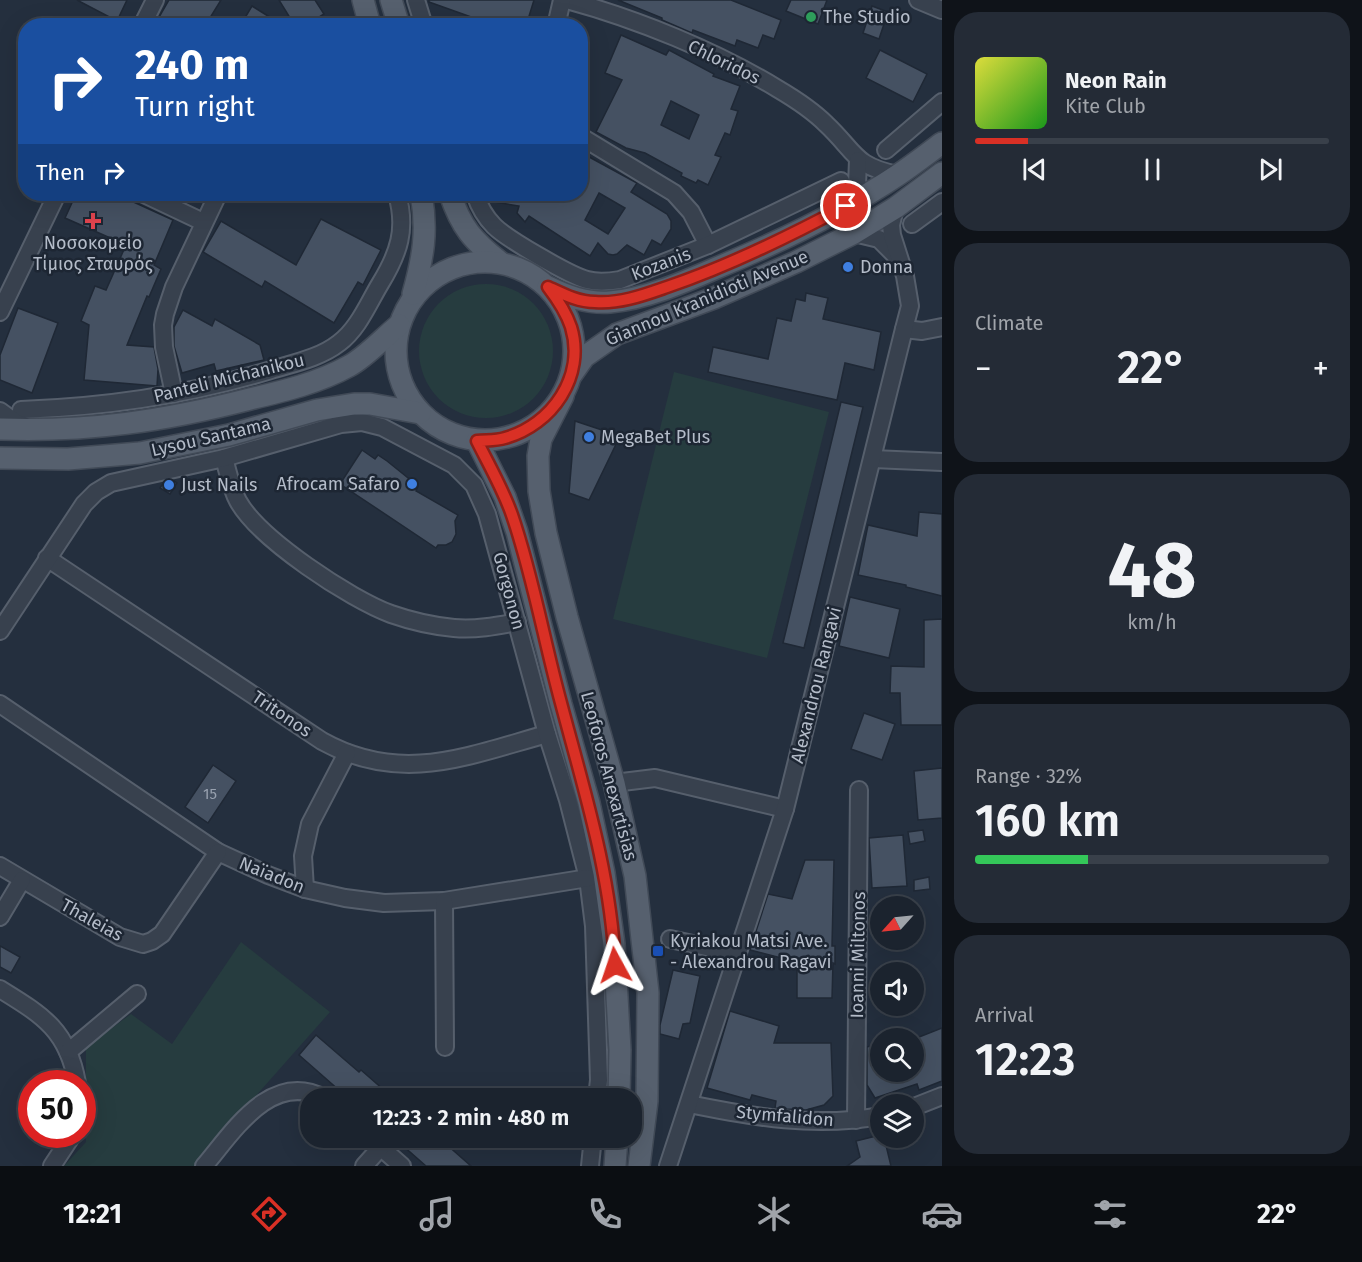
<!DOCTYPE html>
<html lang="en">
<head>
<meta charset="utf-8">
<style>
	body { margin:0; font-family:"Fira Sans",sans-serif; background:#242b36; color:#f1f3f6; height:100vh; display:flex; flex-direction:column; font-size:22px; white-space:nowrap }
	* { box-sizing:border-box; margin:0 }
	p { font-size:20px; color:#a0a4aa }
	.icon { flex:none; width:33px; height:33px; fill:none; stroke:currentColor; stroke-width:2; stroke-linecap:round; stroke-linejoin:round }
	.map { position:relative; flex:1; overflow:hidden }
	.side { display:flex; flex-direction:column; gap:12px; padding:12px; background:#0f1319; width:420px }
	.side>* { flex:none }
	.guide { position:absolute; left:18px; top:18px; width:570px; height:183px; border-radius:24px; box-shadow:0 6px 24px #0002,0 0 0 2px #39404a; background:#1a4fa0; color:#fff; overflow:hidden }
	.needle { width:39px; rotate:243deg }
	.tools { position:absolute; left:870px; top:896px; display:grid; gap:12px }
	.tools a { display:grid; place-items:center; width:54px; height:54px; border-radius:50%; background:#1b232e; box-shadow:0 6px 24px #0002,0 0 0 2px #39404a; font-size:30px }
	.speed { position:absolute; left:18px; top:1070px; display:flex; gap:12px; font-size:30px; font-weight:700; text-align:center }
	.speed>* { display:grid; place-content:center; width:78px; height:78px; border-radius:50%; background:#1b232e; box-shadow:0 6px 24px #0002,0 0 0 2px #39404a; line-height:1 }
	.speed .limit { border:9px solid #d22; background:#fff; color:#111 }
	.pin { position:absolute; display:grid; place-items:center; width:51px; height:51px; color:#fff; margin:-26px; border:3px solid #fff; border-radius:50%; box-shadow:0 2px 6px #0007 }
	.me { position:absolute; width:66px; margin:-33px; rotate:355deg; stroke-linejoin:round; filter:drop-shadow(0 0 4px #0008) }
	.turn { display:flex; align-items:center; gap:21px; height:126px; padding:0 18px; font-size:27px }
	.turn .icon { width:78px; height:78px; stroke-width:2.5 }
	.turn b { display:block; font-size:42px; line-height:51px }
	.then { display:flex; align-items:center; height:57px; padding:0 18px; background:#0003; gap:12px; font-size:22px }
	.big { font-size:45px; font-weight:600; line-height:1.1 }
	.side .card { flex:1; display:flex; flex-direction:column; justify-content:center; gap:9px; min-width:0; padding:0 21px; border-radius:24px; background:#242b36 }
	.side .dial { align-items:center; gap:0 }
	.dial b { font-size:78px; line-height:1 }
	.song { display:flex; align-items:center; gap:18px }
	.cover { width:72px; height:72px; border-radius:9px; background:linear-gradient(135deg,hsl(60 70% 55%),hsl(120 70% 35%)) }
	.played { height:6px; border-radius:3px; background:linear-gradient(90deg,#d93025 15%,#39404a 15%) }
	.keys { display:flex; justify-content:space-around; direction:ltr }
	.heat { display:flex; justify-content:space-between; align-items:center; font-size:33px; direction:ltr }
	.charge { height:9px; border-radius:4px; background:linear-gradient(90deg,#34c759 32%,#39404a 0) }
	.trip { position:absolute; left:300px; top:1088px; width:342px; height:60px; border-radius:24px; background:#1b232e; box-shadow:0 6px 24px #0002,0 0 0 2px #39404a; font-weight:600; line-height:60px; text-align:center }
	.tabs { display:flex; height:96px; justify-content:space-around; align-items:center; background:#0b0e12; color:#a0a4aa }
	.tabs .icon { width:42px; height:42px }
	.tabs .on { color:#d93025 }
	.tabs b { font-size:27px; color:#f1f3f6 }
	main { display:flex; flex:1; min-height:0 }
	.map>svg:first-child { display:block }
	.green { fill:#263c3f }
	.building { fill:#455162; stroke:#1f2835; stroke-width:1.5; fill-rule:evenodd }
	.lines { fill:none; stroke-linecap:round; stroke-linejoin:round }
	.minor-casing { stroke:#565f6c; stroke-width:20 }
	.major-casing { stroke:#414a57; stroke-width:24 }
	.minor { stroke:#38414e; stroke-width:16 }
	.major { stroke:#56606e; stroke-width:21 }
	.route-casing { stroke:#8d1f18; stroke-width:15 }
	.route { stroke:#d93025; stroke-width:10 }
	.leisure-dot { fill:#2e9e5b; stroke:#1d2633; stroke-width:2 }
	.health-dot { fill:#e0444e; stroke:#1d2633; stroke-width:2 }
	.shop-dot { fill:#3f7fe0; stroke:#1d2633; stroke-width:2 }
	.transit-dot { fill:#1a4fb4; stroke:#1d2633; stroke-width:2 }
	.labels { text-anchor:middle; stroke-width:5; stroke-linejoin:round; paint-order:stroke }
	.number-label { font-size:15px; fill:#98a1af }
	.poi-label { font-size:18px; fill:#b4bcc9; stroke:#1d2633; text-anchor:start }
	.street-label { font-size:18px; fill:#b4bcc9; stroke:#1d2633 }
</style>
</head>
<body>
<main>
<div class="map">
<svg width="942" height="1166" viewBox="0 0 942 1166">
	<rect width="100%" height="100%" fill="#242f3e"/>
	<g class="green">
		<circle cx="486" cy="351" r="67"/>
		<polygon points="674,372 829,412 767,658 613,619"/>
		<polygon points="241,942 330,1012 194,1166 64,1166 86,1142 86,1047 131,1014 172,1044"/>
	</g>
	<g class="building">
		<polygon points="77,0 127,0 117,21"/>
		<polygon points="169,0 221,0 205,26 154,26"/>
		<polygon points="279,0 315,0 324,14 305,26 295,26"/>
		<polygon points="429,0 534,0 526,26 487,26 488,23 429,2"/>
		<polygon points="618,0 731,0 781,20 774,39 763,35 758,48 737,40 735,46 693,30 692,33 662,20 662,18"/>
		<polygon points="791,0 827,0 818,24 786,11"/>
		<polygon points="252,6 284,26 240,26"/>
		<polygon points="872,6 888,12 879,39 863,33"/>
		<path d="M 621,35 L 666,55 L 669,50 L 714,74 L 713,76 L 740,86 L 731,109 L 738,111 L 730,135 L 725,133 L 715,155 L 721,157 L 708,185 L 698,180 L 696,183 L 681,176 L 682,173 L 645,153 L 626,148 L 596,132 L 622,80 L 605,73 ZM 671,101 L 699,115 L 689,139 L 661,125 Z"/>
		<polygon points="880,50 927,74 913,102 866,78"/>
		<path d="M 580,152 L 637,183 L 631,192 L 667,214 L 671,221 L 671,229 L 661,245 L 652,240 L 644,255 L 627,245 L 617,254 L 613,255 L 608,254 L 598,243 L 590,256 L 529,216 L 525,222 L 517,213 L 519,206 L 489,201 L 486,194 L 580,194 ZM 599,193 L 625,208 L 608,234 L 585,220 Z"/>
		<polygon points="76,194 116,194 173,220 154,265 161,269 149,297 147,296 127,345 154,347 158,369 157,386 84,380 89,325 81,321 95,286 106,290 126,245 65,218"/>
		<polygon points="321,219 381,250 363,285 358,282 334,323 265,281 262,287 203,252 221,221 296,265"/>
		<polygon points="806,293 828,298 823,319 881,332 874,370 845,363 837,400 708,372 713,347 768,359 777,318 791,321 796,299 805,301"/>
		<polygon points="18,308 58,323 32,393 0,380 0,355"/>
		<polygon points="183,310 212,326 215,319 260,345 264,360 216,371 214,364 182,373 174,346 174,327"/>
		<polygon points="841,402 863,407 804,648 783,643"/>
		<polygon points="575,421 620,436 589,500 569,493"/>
		<polygon points="362,450 375,459 378,455 387,461 418,486 416,491 458,515 455,521 456,534 452,542 446,545 438,545 436,548 340,484"/>
		<polygon points="173,480 177,483 170,494 160,488 164,482"/>
		<polygon points="919,512 942,514 942,596 906,587 906,585 858,575 868,525 917,536"/>
		<polygon points="850,597 900,609 889,658 839,646"/>
		<polygon points="942,619 942,725 901,725 900,693 890,693 891,666 924,667 924,620"/>
		<polygon points="864,713 895,724 882,760 851,749"/>
		<polygon points="213,765 236,781 208,823 185,807"/>
		<polygon points="942,768 942,818 918,820 914,771"/>
		<polygon points="923,830 925,841 910,844 908,832"/>
		<polygon points="903,835 907,886 872,888 869,838"/>
		<polygon points="805,860 834,860 832,946 835,946 835,964 833,963 832,998 797,998 797,962 750,950 768,894 792,899"/>
		<polygon points="929,877 930,889 914,891 914,880"/>
		<polygon points="0,946 20,957 11,973 0,967"/>
		<polygon points="673,970 700,976 690,1023 683,1024 679,1039 660,1034 660,1025"/>
		<polygon points="730,1011 779,1026 774,1043 831,1043 833,1096 824,1105 806,1110 785,1109 775,1108 776,1101 752,1095 750,1100 707,1088"/>
		<polygon points="942,1028 942,1081 919,1090 917,1084 875,1098 867,1085 867,1047 880,1043 880,1071 914,1071 914,1039"/>
		<polygon points="316,1035 359,1072 361,1070 393,1098 348,1098 299,1055"/>
		<polygon points="880,1135 880,1137 884,1137 891,1166 847,1166 860,1157 856,1141"/>
		<polygon points="393,1137 438,1137 471,1166 426,1166"/>
	</g>
	<g class="lines">
		<defs>
			<g id="minor">
				<polyline points="416,0 424,26"/>
				<path d="M 567,0 C 637,19 716,51 778,89 C 795,99 812,110 826,124 C 856,152 853,166 898,175"/>
				<polyline points="918,0 942,10"/>
				<polyline points="142,26 155,0"/>
				<polyline points="556,26 562,0"/>
				<polyline points="580,136 674,193 691,212 708,245"/>
				<polyline points="886,150 942,102"/>
				<polyline points="144,194 203,222"/>
				<path d="M 475,194 C 479,206 485,217 494,226 C 507,239 569,275 587,280 C 598,283 608,282 620,280 L 708,245 L 841,181"/>
				<polyline points="846,206 857,186 858,160"/>
				<polyline points="912,224 942,202"/>
				<polyline points="854,233 879,239 897,257"/>
				<polyline points="0,312 57,194"/>
				<polyline points="904,329 922,331 942,327"/>
				<polyline points="174,394 164,347 163,325 165,314 174,287 218,194"/>
				<path d="M 21,410 C 106,407 189,395 271,370 C 294,363 320,358 339,343 C 358,329 368,304 380,284 C 399,253 407,229 397,194"/>
				<polyline points="0,411 15,422 28,427"/>
				<path d="M 224,458 C 228,472 231,488 238,501 C 259,539 350,599 391,614 C 411,621 433,626 454,628 C 475,630 496,626 517,622"/>
				<polyline points="873,459 942,462"/>
				<path d="M 47,558 L 322,741 C 401,785 467,756 547,734"/>
				<polyline points="0,631 84,504 96,492 111,483 224,458 341,424 362,422 382,427 454,465 474,485 487,514 547,734 568,800 588,878 594,926 599,1080 597,1098"/>
				<polyline points="0,704 218,852 268,875 305,889 345,898 384,903 444,901 588,878"/>
				<polyline points="614,783 655,778 785,809"/>
				<polyline points="0,866 120,937 143,944 152,941 162,934 218,852"/>
				<polyline points="305,889 303,856 310,824 347,753"/>
				<polyline points="444,901 445,1047"/>
				<polyline points="0,917 22,880"/>
				<polyline points="670,939 738,954"/>
				<path d="M 0,989 C 42,1015 68,1030 77,1083"/>
				<polyline points="68,1052 137,994"/>
				<path d="M 689,1104 C 753,1117 816,1128 880,1116"/>
				<polyline points="914,1107 942,1096"/>
				<polyline points="856,1120 859,790"/>
				<polyline points="369,1137 402,1166"/>
				<polyline points="52,1166 73,1134"/>
				<path d="M 204,1166 C 233,1132 271,1070 324,1098"/>
				<polyline points="364,1166 381,1147"/>
				<polyline points="590,1166 593,1137"/>
				<polyline points="668,1166 785,809 904,329 910,306 905,276 892,235 891,225 895,208"/>
			</g>
			<g id="major">
				<polyline points="363,0 370,26"/>
				<polyline points="391,0 399,26"/>
				<path d="M 450,194 C 461,227 473,241 500,262"/>
				<circle cx="485" cy="351" r="89"/>
				<path d="M 548,287 C 568,297 588,304 610,302 C 645,299 682,283 714,269 C 777,243 841,213 898,175 C 913,165 927,154 942,143"/>
				<path d="M 413,294 C 423,258 428,231 421,194"/>
				<polyline points="572,374 584,357 617,334 714,298 796,262 854,233 895,208 942,173"/>
				<polyline points="563,396 541,439 538,456 539,491 546,533 567,617 614,783 635,876 648,993 647,1101 639,1166"/>
				<path d="M 0,429 C 89,432 164,421 250,399 C 284,391 318,383 349,366 C 366,357 384,337 399,325"/>
				<polyline points="477,441 505,497 517,532 561,704 589,803 604,873 614,944 620,1050 619,1098"/>
				<polyline points="0,458 68,459 140,453 229,435 317,410 354,404 370,404 420,413"/>
				<polyline points="615,1166 617,1137"/>
			</g>
		</defs>
		<use href="#minor" class="minor-casing"/>
		<use href="#major" class="major-casing"/>
		<use href="#minor" class="minor"/>
		<use href="#major" class="major"/>
	</g>
	<g class="lines">
		<defs>
			<path id="route" d="M 615,965 C 611,875 584,790 561,703 C 544,641 533,576 512,515 C 503,489 489,465 477,441 C 486,440 496,441 505,438 C 552,425 586,376 571,327 C 566,312 558,300 548,287 C 563,294 578,302 595,302 C 620,304 644,295 667,287 C 729,266 788,237 846,206"/>
		</defs>
		<use href="#route" class="route-casing"/>
		<use href="#route" class="route"/>
	</g>
	<circle class="leisure-dot" cx="811" cy="17" r="6"/>
	<path class="health-dot" d="M90 212h6v6h6v6h-6v6h-6v-6h-6v-6h6z"/>
	<g class="shop-dot">
		<circle cx="848" cy="267" r="6"/>
		<circle cx="589" cy="437" r="6"/>
		<circle cx="412" cy="484" r="6"/>
		<circle cx="169" cy="485" r="6"/>
	</g>
	<rect class="transit-dot" x="652" y="945" width="12" height="12" rx="3"/>
	<g class="labels">
		<g class="number-label">
			<text x="210" y="799">15</text>
		</g>
		<g class="poi-label">
			<text x="823" y="23">The Studio</text>
			<text x="93" y="249" text-anchor="middle">Νοσοκομείο<tspan x="93" dy="21">Τίμιος Σταυρός</tspan></text>
			<text x="860" y="273">Donna</text>
			<text x="601" y="443">MegaBet Plus</text>
			<text x="400" y="490" text-anchor="end">Afrocam Safaro</text>
			<text x="181" y="491">Just Nails</text>
			<text x="670" y="947">Kyriakou Matsi Ave.<tspan x="670" dy="21">- Alexandrou Ragavi</tspan></text>
		</g>
		<g class="street-label">
			<text transform="translate(724 62) rotate(26)" y="6">Chloridos</text>
			<text transform="translate(661 264) rotate(-21)" y="6">Kozanis</text>
			<text transform="translate(707 298) rotate(-23)" y="6">Giannou Kranidioti Avenue</text>
			<text transform="translate(229 378) rotate(-14)" y="6">Panteli Michanikou</text>
			<text transform="translate(211 437) rotate(-13)" y="6">Lysou Santama</text>
			<text transform="translate(509 591) rotate(75)" y="6">Gorgonon</text>
			<text transform="translate(816 685) rotate(-76)" y="6">Alexandrou Rangavi</text>
			<text transform="translate(282 714) rotate(34)" y="6">Tritonos</text>
			<text transform="translate(609 776) rotate(75)" y="6">Leoforos Anexartisias</text>
			<text transform="translate(272 875) rotate(22)" y="6">Naïadon</text>
			<text transform="translate(92 920) rotate(29)" y="6">Thaleias</text>
			<text transform="translate(858 955) rotate(-89)" y="6">Ioanni Miltonos</text>
			<text transform="translate(785 1116) rotate(5)" y="6">Stymfalidon</text>
		</g>
	</g>
</svg>
<div class="tools">
<a><svg class="needle" viewBox="-14 -14 28 28"><path d="M0-13l5 13h-10z" fill="#e53935"/><path d="M0 13l5-13h-10z" fill="#a0a4aa"/></svg></a>
<a><svg class="icon" aria-label="sound" viewBox="0 0 24 24"><path d="M4 9h4l5-4v14l-5-4H4zM17 9q2 3 0 6"/></svg></a>
<a><svg class="icon" aria-label="search" viewBox="0 0 24 24"><circle cx="10" cy="10" r="6"/><path d="M15 15l6 6"/></svg></a>
<a><svg class="icon" aria-label="layers" viewBox="0 0 24 24"><path d="M12 4l9 5-9 5-9-5zM3 14l9 5 9-5"/></svg></a>
</div>
<div class="speed"><div class="limit">50</div></div>
<div class="pin" style="left:846px;top:206px;background:#d93025"><svg class="icon" aria-label="arrive" viewBox="0 0 24 24"><path d="M6 21V4h12l-3 4 3 4H6"/></svg></div>
<svg class="me" style="left:615px;top:965px" viewBox="-20 -20 40 40"><path d="M0-17L14 15 0 8-14 15z" fill="#d93025" stroke="#fff" stroke-width="4"/></svg>
<div class="trip">12:23 · 2 min · 480 m</div>
<div class="guide">
<div class="turn"><svg class="icon" aria-label="right" viewBox="0 0 24 24"><path d="M7 20v-9h11M14 6l5 5-5 5"/></svg><div><b>240 m</b>Turn right</div></div>
<div class="then">Then<svg class="icon" aria-label="right" viewBox="0 0 24 24"><path d="M7 20v-9h11M14 6l5 5-5 5"/></svg></div>
</div>
</div>
<section class="side">
<div class="card">
<div class="song"><i class="cover"></i><div><b>Neon Rain</b><p>Kite Club</p></div></div>
<div class="played"></div>
<div class="keys"><svg class="icon" aria-label="previous" viewBox="0 0 24 24"><path d="M18 5L8 12l10 7zM5 5v14"/></svg><svg class="icon" aria-label="pause" viewBox="0 0 24 24"><path d="M8 5v14M16 5v14"/></svg><svg class="icon" aria-label="next" viewBox="0 0 24 24"><path d="M6 5l10 7-10 7zM19 5v14"/></svg></div>
</div>
<div class="card"><p>Climate</p>
<div class="heat"><a>−</a><b class="big">22°</b><a>+</a></div>
</div>
<div class="card dial"><b>48</b><p>km/h</p></div>
<div class="card"><p>Range · 32%</p><b class="big">160 km</b><div class="charge"></div></div>
<div class="card"><p>Arrival</p><b class="big">12:23</b></div>
</section>
</main>
<nav class="tabs">
<b>12:21</b>
<svg class="icon on" aria-label="directions" viewBox="0 0 24 24"><path d="M12 3l9 9-9 9-9-9zM9 14v-3h6M13 9l2 2-2 2"/></svg>
<svg class="icon" aria-label="music" viewBox="0 0 24 24"><path d="M9 18V5l10-2v13"/><circle cx="6" cy="18" r="3"/><circle cx="16" cy="16" r="3"/></svg>
<svg class="icon" aria-label="phone" viewBox="0 0 24 24"><path d="M5 4h4l2 5-3 2q2 4 5 5l2-3 5 2v4C11 20 4 13 5 4z"/></svg>
<svg class="icon" aria-label="climate" viewBox="0 0 24 24"><path d="M12 3v18M4 7l16 10M4 17L20 7"/></svg>
<svg class="icon" aria-label="car" viewBox="0 0 24 24"><path d="M5 17H2v-5l4-1 3-4h7l3 4 3 1v5h-3M9 17h6M6 11h13"/><circle cx="7" cy="17" r="2"/><circle cx="17" cy="17" r="2"/></svg>
<svg class="icon" aria-label="filters" viewBox="0 0 24 24"><path d="M4 7h16M4 17h16"/><circle cx="9" cy="7" r="2"/><circle cx="15" cy="17" r="2"/></svg>
<b>22°</b>
</nav>
</body>
</html>
